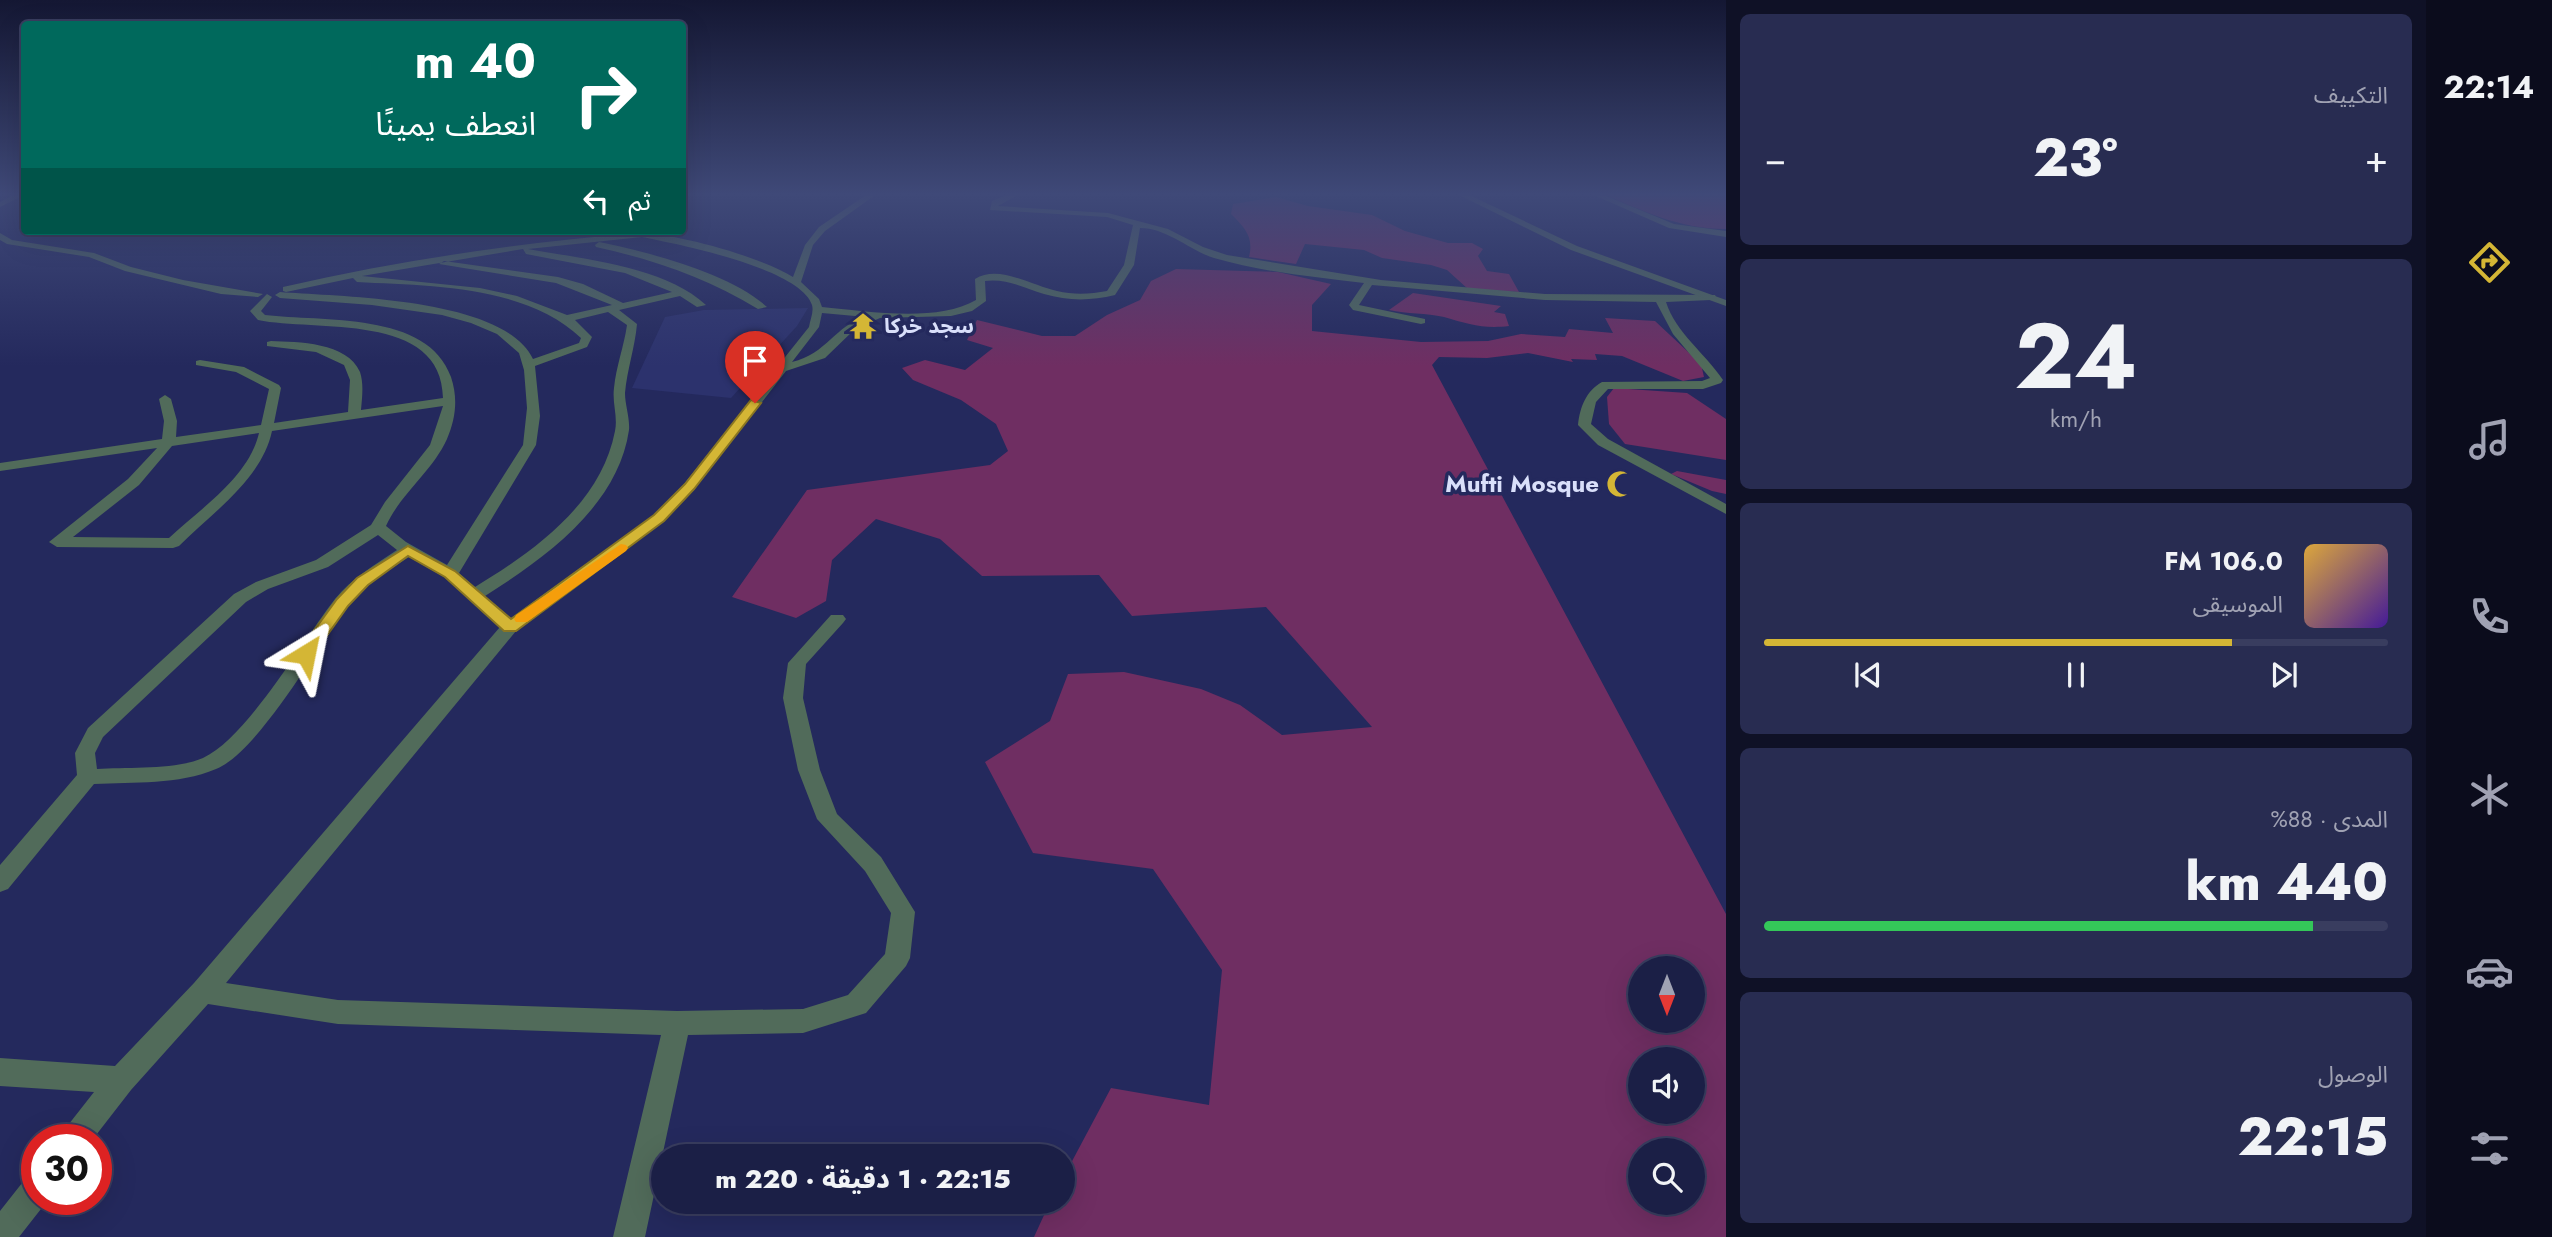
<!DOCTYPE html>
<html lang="ar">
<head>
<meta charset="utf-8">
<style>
	body { margin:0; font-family:Jost,"Noto Sans Arabic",sans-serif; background:#282c51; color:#f1f3f6; direction:rtl; height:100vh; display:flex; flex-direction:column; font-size:26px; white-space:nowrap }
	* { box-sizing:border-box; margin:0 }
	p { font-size:23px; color:#a0a2b3 }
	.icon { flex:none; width:38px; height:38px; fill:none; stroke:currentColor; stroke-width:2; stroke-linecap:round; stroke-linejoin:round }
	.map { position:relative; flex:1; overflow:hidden; direction:ltr }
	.side { display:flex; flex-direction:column; gap:14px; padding:14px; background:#0f1126; width:700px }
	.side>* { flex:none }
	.top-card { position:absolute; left:21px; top:21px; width:665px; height:214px; border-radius:7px; box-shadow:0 7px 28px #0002,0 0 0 2px #393d5f; direction:rtl; background:#00695c; color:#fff; overflow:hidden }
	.needle { width:46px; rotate:180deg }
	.buttons { position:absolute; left:1628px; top:956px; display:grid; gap:14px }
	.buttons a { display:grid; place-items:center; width:77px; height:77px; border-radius:50%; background:#1b1f46; box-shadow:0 7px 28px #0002,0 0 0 2px #393d5f; font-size:35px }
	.speed { position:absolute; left:21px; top:1124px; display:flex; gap:14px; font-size:35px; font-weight:700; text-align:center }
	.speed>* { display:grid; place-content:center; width:91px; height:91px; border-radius:50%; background:#1b1f46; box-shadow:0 7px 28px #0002,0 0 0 2px #393d5f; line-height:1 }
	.speed .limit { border:10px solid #d22; background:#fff; color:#111 }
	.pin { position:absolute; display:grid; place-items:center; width:60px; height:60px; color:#fff; margin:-72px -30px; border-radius:50% 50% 50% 0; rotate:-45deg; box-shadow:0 0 7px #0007 }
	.pin .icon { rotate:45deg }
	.me { position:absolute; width:77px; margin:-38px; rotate:35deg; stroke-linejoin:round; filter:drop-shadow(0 0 5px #0008) }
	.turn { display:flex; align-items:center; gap:24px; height:147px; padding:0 35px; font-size:32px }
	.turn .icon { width:91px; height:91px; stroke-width:2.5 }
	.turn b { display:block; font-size:49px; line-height:60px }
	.then { display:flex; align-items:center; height:66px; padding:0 35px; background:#0003; gap:14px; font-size:26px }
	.big { font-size:52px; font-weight:800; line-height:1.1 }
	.side .card { flex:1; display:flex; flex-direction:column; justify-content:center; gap:10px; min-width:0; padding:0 24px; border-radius:10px; background:#282c51 }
	.side .dial { align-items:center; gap:0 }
	.dial b { font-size:91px; line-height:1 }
	.song { display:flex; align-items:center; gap:21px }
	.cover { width:84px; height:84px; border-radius:10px; background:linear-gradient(135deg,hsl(40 70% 55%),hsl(260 70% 35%)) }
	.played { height:7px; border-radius:4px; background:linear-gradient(90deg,#d4b635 75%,#393d5f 75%) }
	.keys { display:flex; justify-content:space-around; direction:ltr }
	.heat { display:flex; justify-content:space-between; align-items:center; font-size:38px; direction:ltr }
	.charge { height:10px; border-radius:5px; background:linear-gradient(90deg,#34c759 88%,#393d5f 0) }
	.trip { position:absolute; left:651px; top:1144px; width:424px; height:70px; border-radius:35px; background:#1b1f46; box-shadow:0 7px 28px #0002,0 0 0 2px #393d5f; font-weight:800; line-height:70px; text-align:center; direction:rtl }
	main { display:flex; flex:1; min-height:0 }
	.menu { display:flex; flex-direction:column; width:126px; justify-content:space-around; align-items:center; background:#0b0c1c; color:#a0a2b3 }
	.menu .icon { width:49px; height:49px }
	.menu .current { color:#d4b635 }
	.menu b { font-size:32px; color:#f1f3f6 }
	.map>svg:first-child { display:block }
	.built { fill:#2c326d }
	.green { fill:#6f2e62; fill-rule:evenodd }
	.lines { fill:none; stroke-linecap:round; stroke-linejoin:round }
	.minor { fill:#516b5a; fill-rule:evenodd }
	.tertiary { fill:#516b5a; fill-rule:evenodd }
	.route { fill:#d4b635; stroke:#8a7622; stroke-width:2 }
	.slow { fill:#f59e0b }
	.labels { text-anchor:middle; stroke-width:7; stroke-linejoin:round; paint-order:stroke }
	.far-poi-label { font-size:21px; font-weight:bold; fill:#d9dffa; stroke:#24295d; text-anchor:start }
	.poi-label { font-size:24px; font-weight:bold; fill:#d9dffa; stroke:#24295d; text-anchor:end }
</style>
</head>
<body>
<main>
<nav class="menu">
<b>22:14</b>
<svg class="icon current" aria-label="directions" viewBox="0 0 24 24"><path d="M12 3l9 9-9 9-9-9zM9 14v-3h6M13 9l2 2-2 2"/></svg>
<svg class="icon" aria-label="music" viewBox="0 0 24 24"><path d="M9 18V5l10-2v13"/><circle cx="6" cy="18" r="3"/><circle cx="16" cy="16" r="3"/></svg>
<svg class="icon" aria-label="phone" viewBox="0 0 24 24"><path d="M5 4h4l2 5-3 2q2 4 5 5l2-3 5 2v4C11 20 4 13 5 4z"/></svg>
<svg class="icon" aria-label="climate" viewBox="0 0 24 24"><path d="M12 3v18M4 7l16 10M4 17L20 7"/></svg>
<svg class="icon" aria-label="car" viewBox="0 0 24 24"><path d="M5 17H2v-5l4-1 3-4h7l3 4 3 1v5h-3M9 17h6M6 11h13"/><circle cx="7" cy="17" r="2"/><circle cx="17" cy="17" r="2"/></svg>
<svg class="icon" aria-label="filters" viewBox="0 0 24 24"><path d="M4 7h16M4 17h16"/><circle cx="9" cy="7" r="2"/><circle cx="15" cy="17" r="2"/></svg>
</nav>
<section class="side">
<div class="card"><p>التكييف</p>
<div class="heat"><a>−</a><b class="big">23°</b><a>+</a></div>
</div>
<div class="card dial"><b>24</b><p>km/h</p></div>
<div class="card">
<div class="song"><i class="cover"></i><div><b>106.0 FM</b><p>الموسيقى</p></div></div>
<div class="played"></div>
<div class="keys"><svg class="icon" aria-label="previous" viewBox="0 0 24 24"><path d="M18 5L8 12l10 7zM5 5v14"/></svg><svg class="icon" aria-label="pause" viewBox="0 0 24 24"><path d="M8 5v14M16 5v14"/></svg><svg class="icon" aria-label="next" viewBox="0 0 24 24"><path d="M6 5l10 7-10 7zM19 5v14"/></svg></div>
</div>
<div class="card"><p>المدى · 88%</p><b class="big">440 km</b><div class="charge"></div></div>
<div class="card"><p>الوصول</p><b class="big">22:15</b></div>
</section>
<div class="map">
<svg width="1726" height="1237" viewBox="0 0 1726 1237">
	<rect width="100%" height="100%" fill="#24295d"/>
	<polygon class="built" points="808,308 797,326 731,398 632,388 665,317 704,310"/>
	<g class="green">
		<path d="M 1602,193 L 1726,193 L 1726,229 C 1680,229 1642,211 1602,193 Z"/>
		<path d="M 1276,197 L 1308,206 L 1372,215 L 1405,231 L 1448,243 L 1472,243 L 1483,249 L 1478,256 L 1487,271 L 1509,274 L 1519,292 L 1468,289 L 1447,270 L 1431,265 L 1382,258 L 1364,250 L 1305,244 L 1296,264 L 1249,257 C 1254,237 1245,228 1231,214 L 1233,204 Z"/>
		<path d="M 1176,269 L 1278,272 L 1331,284 L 1312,305 L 1312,331 L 1421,342 L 1488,341 L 1521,334 L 1565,337 L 1569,329 L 1613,333 L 1605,318 L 1655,321 L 1701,364 L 1704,377 L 1683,381 L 1622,356 L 1595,354 L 1597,360 L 1571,359 L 1573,362 L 1528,353 L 1487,358 L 1439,357 L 1432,365 L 1726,914 L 1726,1237 L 1034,1237 L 1050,1202 L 1062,1202 L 1062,1180 L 1111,1088 L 1209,1105 L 1222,970 L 1153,869 L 1033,853 L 985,762 L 1050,721 L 1068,674 L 1124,672 L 1201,689 L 1240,705 L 1282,735 L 1372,727 L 1266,607 L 1132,616 L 1099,575 L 982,576 L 940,539 L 876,519 L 832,560 L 826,601 L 796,618 L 732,597 L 807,490 L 990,465 L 1008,451 L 996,424 L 961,400 L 913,380 L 902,368 L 925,360 L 965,370 L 993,348 L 967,340 L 977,320 L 1042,336 L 1075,336 L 1107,315 L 1140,300 L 1151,281 ZM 1640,968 L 1692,968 L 1692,1020 L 1640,1020 ZM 1640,1059 L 1692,1059 L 1692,1111 L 1640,1111 ZM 1640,1150 L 1692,1150 L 1692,1202 L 1640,1202 Z"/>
		<path d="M 1413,293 L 1501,306 L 1494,312 L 1505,314 L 1509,326 C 1483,329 1468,324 1444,317 C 1426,313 1407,314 1389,310 Z"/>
		<polygon points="1614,388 1687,393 1726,419 1726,460 1625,444 1609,424 1607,397"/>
		<polygon points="1677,471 1726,480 1726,494 1712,491 1671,474"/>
	</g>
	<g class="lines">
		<g class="minor">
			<polygon points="17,193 24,193 24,195 0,207 0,202"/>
			<path d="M 869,193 L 878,193 L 825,231 L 813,245 L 801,282 L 819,299 L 822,307 C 866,311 937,323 976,300 L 975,279 C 999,264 1032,286 1057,291 C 1074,295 1091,294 1107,291 L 1124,265 L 1133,225 L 1107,217 L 990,210 L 992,201 L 1011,193 L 1021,193 L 998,206 L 1108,213 L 1168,229 L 1203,247 L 1227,255 L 1381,280 L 1545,294 L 1715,295 L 1716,297 L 1711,300 L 1666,302 C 1676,333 1705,353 1723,380 L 1721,383 L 1703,389 L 1608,389 L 1596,402 L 1591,424 L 1608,439 L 1726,504 L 1726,514 L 1598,445 L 1578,425 C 1580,407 1586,391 1602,382 L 1702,381 L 1710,378 L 1673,334 L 1656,302 L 1545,300 L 1372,285 L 1359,305 L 1425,319 L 1425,323 L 1421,324 L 1353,310 L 1349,305 L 1364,283 C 1314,277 1262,272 1214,258 C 1189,250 1167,228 1140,228 L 1134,265 L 1115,295 C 1090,301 1068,301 1044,294 C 1024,288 1006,278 985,281 L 986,301 L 972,311 L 951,316 L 880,318 L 855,329 L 825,358 L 786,371 L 694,490 L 664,521 L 516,631 L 226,983 L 338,1000 L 677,1011 L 803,1009 L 848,995 L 885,954 L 891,913 L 865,871 L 817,819 L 798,770 L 783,698 L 788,663 L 831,615 L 843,615 L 846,619 L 843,623 L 806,664 L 803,698 L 820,770 L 837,814 L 881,857 L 915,912 L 910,958 L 906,966 L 866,1013 L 803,1033 L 688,1035 L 645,1237 L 613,1237 L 661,1035 L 338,1024 L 208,1004 L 131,1090 L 93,1139 L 60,1139 L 65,1129 L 94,1092 L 0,1086 L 0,1058 L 115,1066 L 194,983 L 500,627 L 444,577 L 409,557 C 386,572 363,586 347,608 C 317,647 258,752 216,769 C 178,785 134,782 94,784 L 8,889 L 0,892 L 0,865 L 77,775 L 75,753 L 88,728 L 234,594 L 256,582 L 316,560 L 371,525 L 385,502 L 430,445 L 443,406 L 272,431 C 262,479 212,513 179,546 L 173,548 L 57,547 L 49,542 L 128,479 L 157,448 L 0,471 L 0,463 L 162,439 L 164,421 L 159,399 L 165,395 L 171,399 L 177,421 L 176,437 L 261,425 L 269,389 L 236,372 L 196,365 L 196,361 L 200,360 L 244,367 L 279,385 L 281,388 L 274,423 L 348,412 L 350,380 L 344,365 L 316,352 L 267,346 L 267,342 L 271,341 C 298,342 347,342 360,372 C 364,384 362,398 361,410 L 443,398 C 442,311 315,332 258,320 L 250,311 L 267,294 L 272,297 L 261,311 L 265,315 C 322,322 428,311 451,377 C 458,398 456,418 447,439 C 432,472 401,493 386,526 L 406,542 L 447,565 L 523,445 L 527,408 L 524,370 L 519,353 L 497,334 L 471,323 L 442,315 L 372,305 L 280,298 L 275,295 L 280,292 C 340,297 504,297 533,359 L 579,343 L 581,338 C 525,285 430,286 357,282 L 353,278 L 286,292 L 283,291 L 283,287 C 396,261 511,244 626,234 L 622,231 C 667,231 755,254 793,277 L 805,245 L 819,227 ZM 642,237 C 677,244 800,268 812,305 C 814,312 810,320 809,327 L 684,484 L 654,515 L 511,618 L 485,596 C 545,558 618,506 629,430 C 630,418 625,405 625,393 C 627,370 635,347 637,324 L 619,310 L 680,296 L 697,307 L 706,305 C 664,266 582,259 528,249 ZM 523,249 L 526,254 L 625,273 L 672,292 L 623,303 L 583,284 L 558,277 L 444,261 L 439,264 L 556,283 L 612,305 L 567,315 L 517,296 L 480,288 L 362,276 ZM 608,312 L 627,325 C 624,346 616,367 614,388 C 612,403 618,417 615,431 C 601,504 534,551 475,587 L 459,573 L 536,445 L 540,416 L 535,366 L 587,347 L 592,337 L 575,320 ZM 822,313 L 866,317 C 835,325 827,354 792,362 L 819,327 ZM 259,433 C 249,477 200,509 169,538 L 73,537 L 139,485 L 172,446 ZM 378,535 L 397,550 C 375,565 352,578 335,599 C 303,640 247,738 203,758 C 176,770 128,767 97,769 L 95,753 L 103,737 L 246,602 L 268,589 L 328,567 Z"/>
			<polygon points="1589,193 1599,193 1674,224 1726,231 1726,237 1669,228"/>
			<polygon points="0,233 12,240 94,253 131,267 183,280 263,294 258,297 221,294 125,271 89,257 7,244 0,240"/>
			<path d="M 599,242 C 648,252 730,273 767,307 L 758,309 C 707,278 655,260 596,247 L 595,245 Z"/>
			<polygon points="37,1174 37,1199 48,1200 19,1237 0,1237 0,1211 26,1178"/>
		</g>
		<polygon class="tertiary" points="1455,193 1465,193 1577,246 1726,300 1726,306 1571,250"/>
	</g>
	<linearGradient id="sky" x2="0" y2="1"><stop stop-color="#141733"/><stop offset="0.53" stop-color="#3f4978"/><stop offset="1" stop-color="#3f4978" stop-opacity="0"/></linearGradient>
	<rect width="1726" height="366" fill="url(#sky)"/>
	<polygon class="route" points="751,400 761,403 694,489 664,521 516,631 504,631 445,577 408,556 368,585 348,606 311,658 300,658 297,654 337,599 357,578 408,546 455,571 511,619 654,515 685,484"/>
	<polygon class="slow" points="621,544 626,545 628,548 626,551 527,622 516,622 514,619 516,615"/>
	<defs>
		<symbol id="temple-bare" viewBox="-9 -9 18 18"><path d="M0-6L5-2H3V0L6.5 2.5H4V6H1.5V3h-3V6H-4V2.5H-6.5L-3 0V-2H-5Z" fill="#d4b635" stroke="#24295d" stroke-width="2.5" paint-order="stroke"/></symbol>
		<symbol id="mosque-bare" viewBox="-9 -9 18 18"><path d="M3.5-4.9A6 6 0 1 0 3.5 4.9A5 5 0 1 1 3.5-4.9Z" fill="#d4b635" stroke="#24295d" stroke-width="2.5" paint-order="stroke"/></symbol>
	</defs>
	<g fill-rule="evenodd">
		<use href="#temple-bare" x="844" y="307" width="38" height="38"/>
		<use href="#mosque-bare" x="1601" y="465" width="38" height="38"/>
	</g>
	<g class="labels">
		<g class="far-poi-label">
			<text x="884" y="333">سجد خركا</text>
		</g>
		<g class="poi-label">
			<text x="1599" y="492">Mufti Mosque</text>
		</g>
	</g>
</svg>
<div class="buttons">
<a><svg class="needle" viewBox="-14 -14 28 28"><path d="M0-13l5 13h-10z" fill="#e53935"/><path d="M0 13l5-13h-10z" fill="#a0a2b3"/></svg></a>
<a><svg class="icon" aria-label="sound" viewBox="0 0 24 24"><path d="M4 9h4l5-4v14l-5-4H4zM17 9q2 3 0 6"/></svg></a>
<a><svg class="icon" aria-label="search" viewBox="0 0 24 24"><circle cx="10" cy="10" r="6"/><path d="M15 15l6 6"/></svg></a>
</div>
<div class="speed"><div class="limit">30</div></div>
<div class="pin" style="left:755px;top:403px;background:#d93025"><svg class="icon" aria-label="arrive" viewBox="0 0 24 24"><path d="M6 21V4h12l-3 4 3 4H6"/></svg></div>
<svg class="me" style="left:306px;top:654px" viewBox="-20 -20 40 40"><path d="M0-17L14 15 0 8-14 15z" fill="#d4b635" stroke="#fff" stroke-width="4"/></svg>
<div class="trip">22:15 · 1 دقيقة · 220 m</div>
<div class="top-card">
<div class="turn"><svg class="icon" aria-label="right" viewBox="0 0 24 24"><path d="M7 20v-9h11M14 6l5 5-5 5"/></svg><div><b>40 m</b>انعطف يمينًا</div></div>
<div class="then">ثم<svg class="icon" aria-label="left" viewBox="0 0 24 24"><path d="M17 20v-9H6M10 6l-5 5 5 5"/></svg></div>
</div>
</div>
</main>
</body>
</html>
